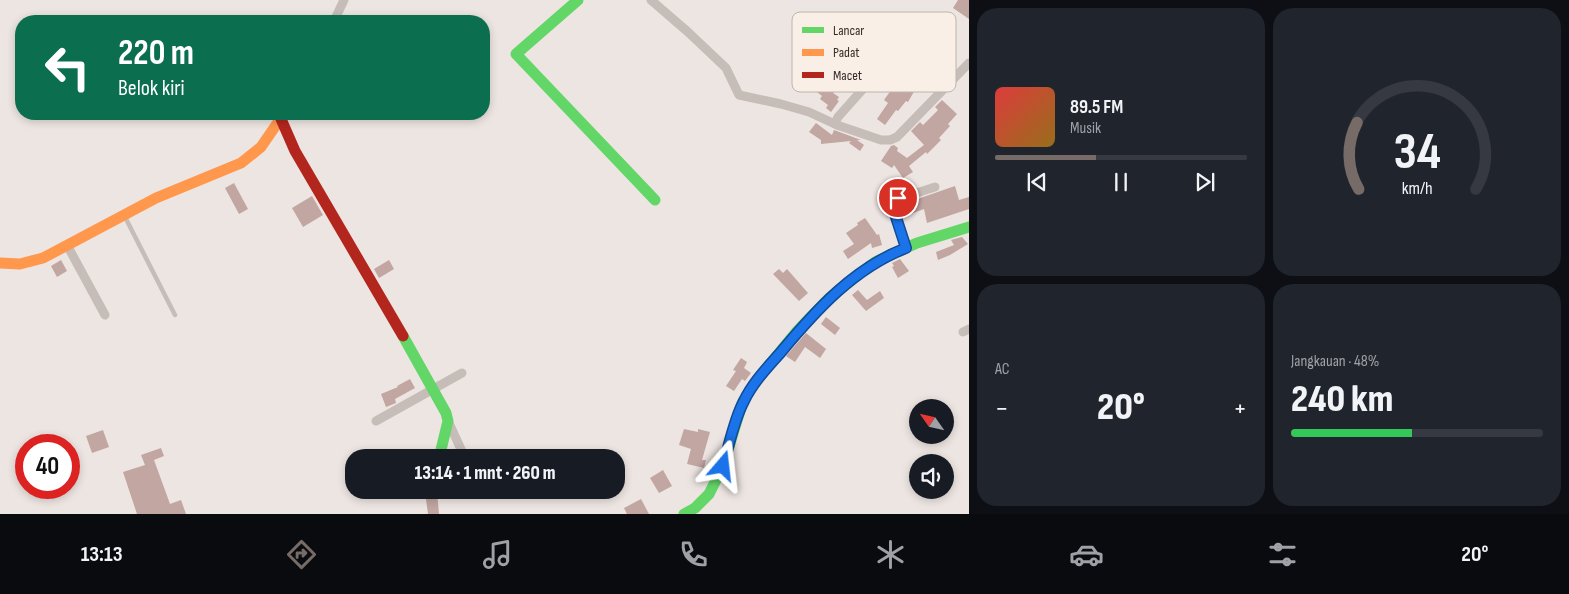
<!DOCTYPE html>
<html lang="id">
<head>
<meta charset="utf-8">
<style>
	body { margin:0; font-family:"Sofia Sans Condensed",sans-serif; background:#20242c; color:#f1f3f6; height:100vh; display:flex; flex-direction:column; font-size:19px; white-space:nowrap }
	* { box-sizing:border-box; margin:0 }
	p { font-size:16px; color:#9ea1a6 }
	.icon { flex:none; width:28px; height:28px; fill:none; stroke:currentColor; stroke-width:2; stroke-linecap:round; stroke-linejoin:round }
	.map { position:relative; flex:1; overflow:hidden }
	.side { display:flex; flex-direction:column; gap:8px; padding:8px; background:#0d0f14; width:600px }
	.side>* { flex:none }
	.guide { position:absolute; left:15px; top:15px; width:475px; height:105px; border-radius:20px; box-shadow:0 2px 8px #0003; background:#0b6e4f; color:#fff; overflow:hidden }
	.needle { width:32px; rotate:304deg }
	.tools { position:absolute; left:909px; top:399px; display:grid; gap:10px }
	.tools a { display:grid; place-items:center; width:45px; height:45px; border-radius:50%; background:#171b24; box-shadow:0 2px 8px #0003; font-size:25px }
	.speed { position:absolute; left:15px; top:434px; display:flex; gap:10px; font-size:25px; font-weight:700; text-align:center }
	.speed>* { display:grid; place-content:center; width:65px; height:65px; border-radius:50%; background:#171b24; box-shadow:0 2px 8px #0003; line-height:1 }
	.speed .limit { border:8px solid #d22; background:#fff; color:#111 }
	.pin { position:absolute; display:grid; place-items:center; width:42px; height:42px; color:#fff; margin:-21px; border:2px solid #fff; border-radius:50%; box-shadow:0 1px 5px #0007 }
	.me { position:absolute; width:55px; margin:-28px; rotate:17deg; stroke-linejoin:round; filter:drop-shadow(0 0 4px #0008) }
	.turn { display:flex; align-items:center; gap:18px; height:105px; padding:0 20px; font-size:22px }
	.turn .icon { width:65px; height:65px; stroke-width:2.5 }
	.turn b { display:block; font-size:35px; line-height:42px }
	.big { font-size:38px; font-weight:800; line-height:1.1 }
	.side .widget { flex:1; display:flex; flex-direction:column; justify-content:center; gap:8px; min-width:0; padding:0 18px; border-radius:20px; background:#20242c }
	.side .dial { align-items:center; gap:0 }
	.dial svg { height:130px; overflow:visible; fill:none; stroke:#363941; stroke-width:7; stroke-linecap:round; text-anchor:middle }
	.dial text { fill:#f1f3f6; stroke:none }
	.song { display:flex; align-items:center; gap:15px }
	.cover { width:60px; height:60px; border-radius:8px; background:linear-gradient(135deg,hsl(0 70% 55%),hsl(40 70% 35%)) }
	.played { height:5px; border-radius:2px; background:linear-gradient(90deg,#776b68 40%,#363941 40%) }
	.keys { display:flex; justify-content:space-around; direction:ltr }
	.heat { display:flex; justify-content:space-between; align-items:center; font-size:28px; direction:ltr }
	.charge { height:8px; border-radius:4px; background:linear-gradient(90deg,#34c759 48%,#363941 0) }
	.side .tiles { flex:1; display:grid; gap:8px; grid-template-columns:repeat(2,1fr) }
	.trip { position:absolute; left:345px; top:449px; width:280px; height:50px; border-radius:20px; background:#171b24; box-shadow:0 2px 8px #0003; font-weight:800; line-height:50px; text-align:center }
	.tabs { display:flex; height:80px; justify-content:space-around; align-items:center; background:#090b0e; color:#9ea1a6 }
	.tabs .icon { width:35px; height:35px }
	.tabs .active { color:#776b68 }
	.tabs b { font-size:22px; color:#f1f3f6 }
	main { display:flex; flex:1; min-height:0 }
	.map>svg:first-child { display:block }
	.building { fill:#c1a6a2 }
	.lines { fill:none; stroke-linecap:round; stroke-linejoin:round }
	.lane { stroke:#c6bdb9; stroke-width:4.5 }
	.street { stroke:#c6bdb9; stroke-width:9 }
	.fast { stroke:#63d668; stroke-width:11 }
	.slow { stroke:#ff974d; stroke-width:11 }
	.jam { stroke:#b3261e; stroke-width:11 }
	.route-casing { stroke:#114b97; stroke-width:12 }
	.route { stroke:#1a73e8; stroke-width:9 }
	.key { fill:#faefe7; stroke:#c0b4ad; stroke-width:1 }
	.key-label { font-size:14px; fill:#372a27 }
</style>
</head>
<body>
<main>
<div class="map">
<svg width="969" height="514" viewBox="0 0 969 514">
	<rect width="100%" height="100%" fill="#ede5e1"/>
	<g class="building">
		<polygon points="958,0 969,0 969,19 953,8"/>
		<polygon points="922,39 947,56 935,74 925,67 913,86 916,88 908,102 906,101 898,111 896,110 885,125 877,119 888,103 884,100 901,76 896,73"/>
		<polygon points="833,74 842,81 833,93 839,97 837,100 839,101 831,112 826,108 828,105 820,99 822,96 817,92 827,78 829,80"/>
		<polygon points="942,100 957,114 948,124 950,126 939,138 941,140 927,154 926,152 909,166 913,172 903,178 894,165 892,168 881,161 891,146 894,145 898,148 897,151 907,158 924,145 911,131 920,122 923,125 938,110 935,107"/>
		<polygon points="816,123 832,135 834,130 861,140 857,140 864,145 860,151 849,143 851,141 821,144 821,140 809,132"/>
		<polygon points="234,183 248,209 239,214 225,188"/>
		<polygon points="955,186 959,200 969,197 969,209 927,223 924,209 903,217 901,211 903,204"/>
		<polygon points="312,196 323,215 303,227 292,208"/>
		<polygon points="865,218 877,235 879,234 882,245 872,248 871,243 848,259 843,251 854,244 846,233 858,225 857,223"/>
		<polygon points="962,237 968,244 950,255 938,260 936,252 954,245 951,240"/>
		<polygon points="900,259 909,271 898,278 892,267 894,266 892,263"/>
		<polygon points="61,260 67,271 57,277 51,266"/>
		<polygon points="389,260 394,269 379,278 374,269"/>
		<polygon points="779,269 783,273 787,269 808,293 799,301 773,274"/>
		<polygon points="858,290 867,300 880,291 884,298 866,311 852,295"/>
		<polygon points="826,317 840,328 835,335 821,324"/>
		<polygon points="806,333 826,349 820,358 805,347 795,362 786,356"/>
		<polygon points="741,358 747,362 744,368 751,373 745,381 742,379 734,391 726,386 736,371 733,370"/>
		<polygon points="410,379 415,388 395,399 396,403 386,407 381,394 398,387 397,386"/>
		<polygon points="684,429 698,432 698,429 710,432 702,460 706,460 704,468 687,464 691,449 679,445"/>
		<polygon points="103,430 109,447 92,453 86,436"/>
		<polygon points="161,448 164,456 154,460 170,504 181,500 186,514 137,514 123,472 145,465 141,455"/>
		<polygon points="663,470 672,486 659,493 650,478"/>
		<polygon points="437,491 439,514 428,514 425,492"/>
		<polygon points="641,499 649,514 627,514 624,508"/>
	</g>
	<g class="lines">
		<polyline class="lane" points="125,217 175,315"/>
		<g class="street">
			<polyline points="651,0 688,32 726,68 739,95 781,104 809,112 837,125"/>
			<polyline points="334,21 344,0"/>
			<polyline points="903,44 838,117 836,121 837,125 881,140 890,140 897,137 969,63"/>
			<polyline points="67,245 105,315"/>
			<polyline points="906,248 894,211 898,199 935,187"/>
			<polyline points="963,332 969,329"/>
			<polyline points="376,421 462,373"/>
			<polyline points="448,421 465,458"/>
		</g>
		<g class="fast">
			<polyline points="578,0 516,54 655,200"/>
			<polyline points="403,336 446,413 448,421 439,458"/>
			<polyline points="684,514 695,508 709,494 723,466 743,401 760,376 798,330 829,298 875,262 917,243 969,227"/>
		</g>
		<polyline class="slow" points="0,263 20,264 43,258 156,198 241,163 261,147 283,115"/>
		<polyline class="jam" points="281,119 295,151 403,336"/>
	</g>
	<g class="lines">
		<defs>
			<path id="route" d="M 723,466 C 729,446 734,419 744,401 C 753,382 768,367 781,352 C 816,310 854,268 906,248 L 894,211 L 898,198"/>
		</defs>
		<use href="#route" class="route-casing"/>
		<use href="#route" class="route"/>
	</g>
	<rect x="792" y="12" width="164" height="80" rx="8" class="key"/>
	<rect x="802" y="27" width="22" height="6" fill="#63d668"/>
	<rect x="802" y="49" width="22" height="7" fill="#ff974d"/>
	<rect x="802" y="72" width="22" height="6" fill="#b3261e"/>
	<g class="key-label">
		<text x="833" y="35">Lancar</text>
		<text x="833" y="57">Padat</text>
		<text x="833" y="80">Macet</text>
	</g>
</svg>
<div class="tools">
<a><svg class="needle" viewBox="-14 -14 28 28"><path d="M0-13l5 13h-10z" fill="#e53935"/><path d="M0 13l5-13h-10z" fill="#9ea1a6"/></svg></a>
<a><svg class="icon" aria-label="sound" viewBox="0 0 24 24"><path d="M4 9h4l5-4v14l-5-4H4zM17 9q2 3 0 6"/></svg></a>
</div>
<div class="speed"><div class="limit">40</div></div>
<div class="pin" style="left:898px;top:198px;background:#d93025"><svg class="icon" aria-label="arrive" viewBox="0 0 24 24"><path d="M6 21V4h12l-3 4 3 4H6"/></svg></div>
<svg class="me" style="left:723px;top:466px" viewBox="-20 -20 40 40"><path d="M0-17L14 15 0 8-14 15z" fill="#1a73e8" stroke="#fff" stroke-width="4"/></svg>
<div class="trip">13:14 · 1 mnt · 260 m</div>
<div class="guide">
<div class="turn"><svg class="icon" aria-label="left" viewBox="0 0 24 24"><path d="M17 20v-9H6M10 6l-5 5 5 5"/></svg><div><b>220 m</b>Belok kiri</div></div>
</div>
</div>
<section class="side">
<div class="tiles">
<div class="widget">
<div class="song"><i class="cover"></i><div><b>89.5 FM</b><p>Musik</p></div></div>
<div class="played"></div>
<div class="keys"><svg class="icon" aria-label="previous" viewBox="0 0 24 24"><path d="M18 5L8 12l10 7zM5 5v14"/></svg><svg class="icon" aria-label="pause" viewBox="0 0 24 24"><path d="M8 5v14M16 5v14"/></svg><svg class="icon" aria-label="next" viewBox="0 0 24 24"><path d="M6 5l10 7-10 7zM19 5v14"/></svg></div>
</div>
<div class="widget dial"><svg viewBox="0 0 100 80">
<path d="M14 69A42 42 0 1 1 86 69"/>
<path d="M14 69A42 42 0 0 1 13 28" stroke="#776b68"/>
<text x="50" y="56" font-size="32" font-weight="700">34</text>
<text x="50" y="72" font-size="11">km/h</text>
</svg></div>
<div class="widget"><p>AC</p>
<div class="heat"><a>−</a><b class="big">20°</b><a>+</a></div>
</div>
<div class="widget"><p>Jangkauan · 48%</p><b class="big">240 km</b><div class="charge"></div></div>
</div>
</section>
</main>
<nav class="tabs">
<b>13:13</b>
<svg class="icon active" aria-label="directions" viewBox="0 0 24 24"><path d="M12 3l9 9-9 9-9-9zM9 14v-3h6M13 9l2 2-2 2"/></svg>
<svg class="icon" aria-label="music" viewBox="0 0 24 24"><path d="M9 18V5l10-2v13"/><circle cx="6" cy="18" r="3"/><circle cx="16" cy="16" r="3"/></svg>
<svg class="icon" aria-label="phone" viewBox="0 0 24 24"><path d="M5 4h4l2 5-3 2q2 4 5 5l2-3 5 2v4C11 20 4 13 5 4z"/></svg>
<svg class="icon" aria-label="climate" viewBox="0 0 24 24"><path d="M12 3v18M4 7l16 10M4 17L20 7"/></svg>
<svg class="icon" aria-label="car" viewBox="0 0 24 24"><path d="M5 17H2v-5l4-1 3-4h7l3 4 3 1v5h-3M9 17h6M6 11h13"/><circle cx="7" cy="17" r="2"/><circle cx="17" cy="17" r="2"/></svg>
<svg class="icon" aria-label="filters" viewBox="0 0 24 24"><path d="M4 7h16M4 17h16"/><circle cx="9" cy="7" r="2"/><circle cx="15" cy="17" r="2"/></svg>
<b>20°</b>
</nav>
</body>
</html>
